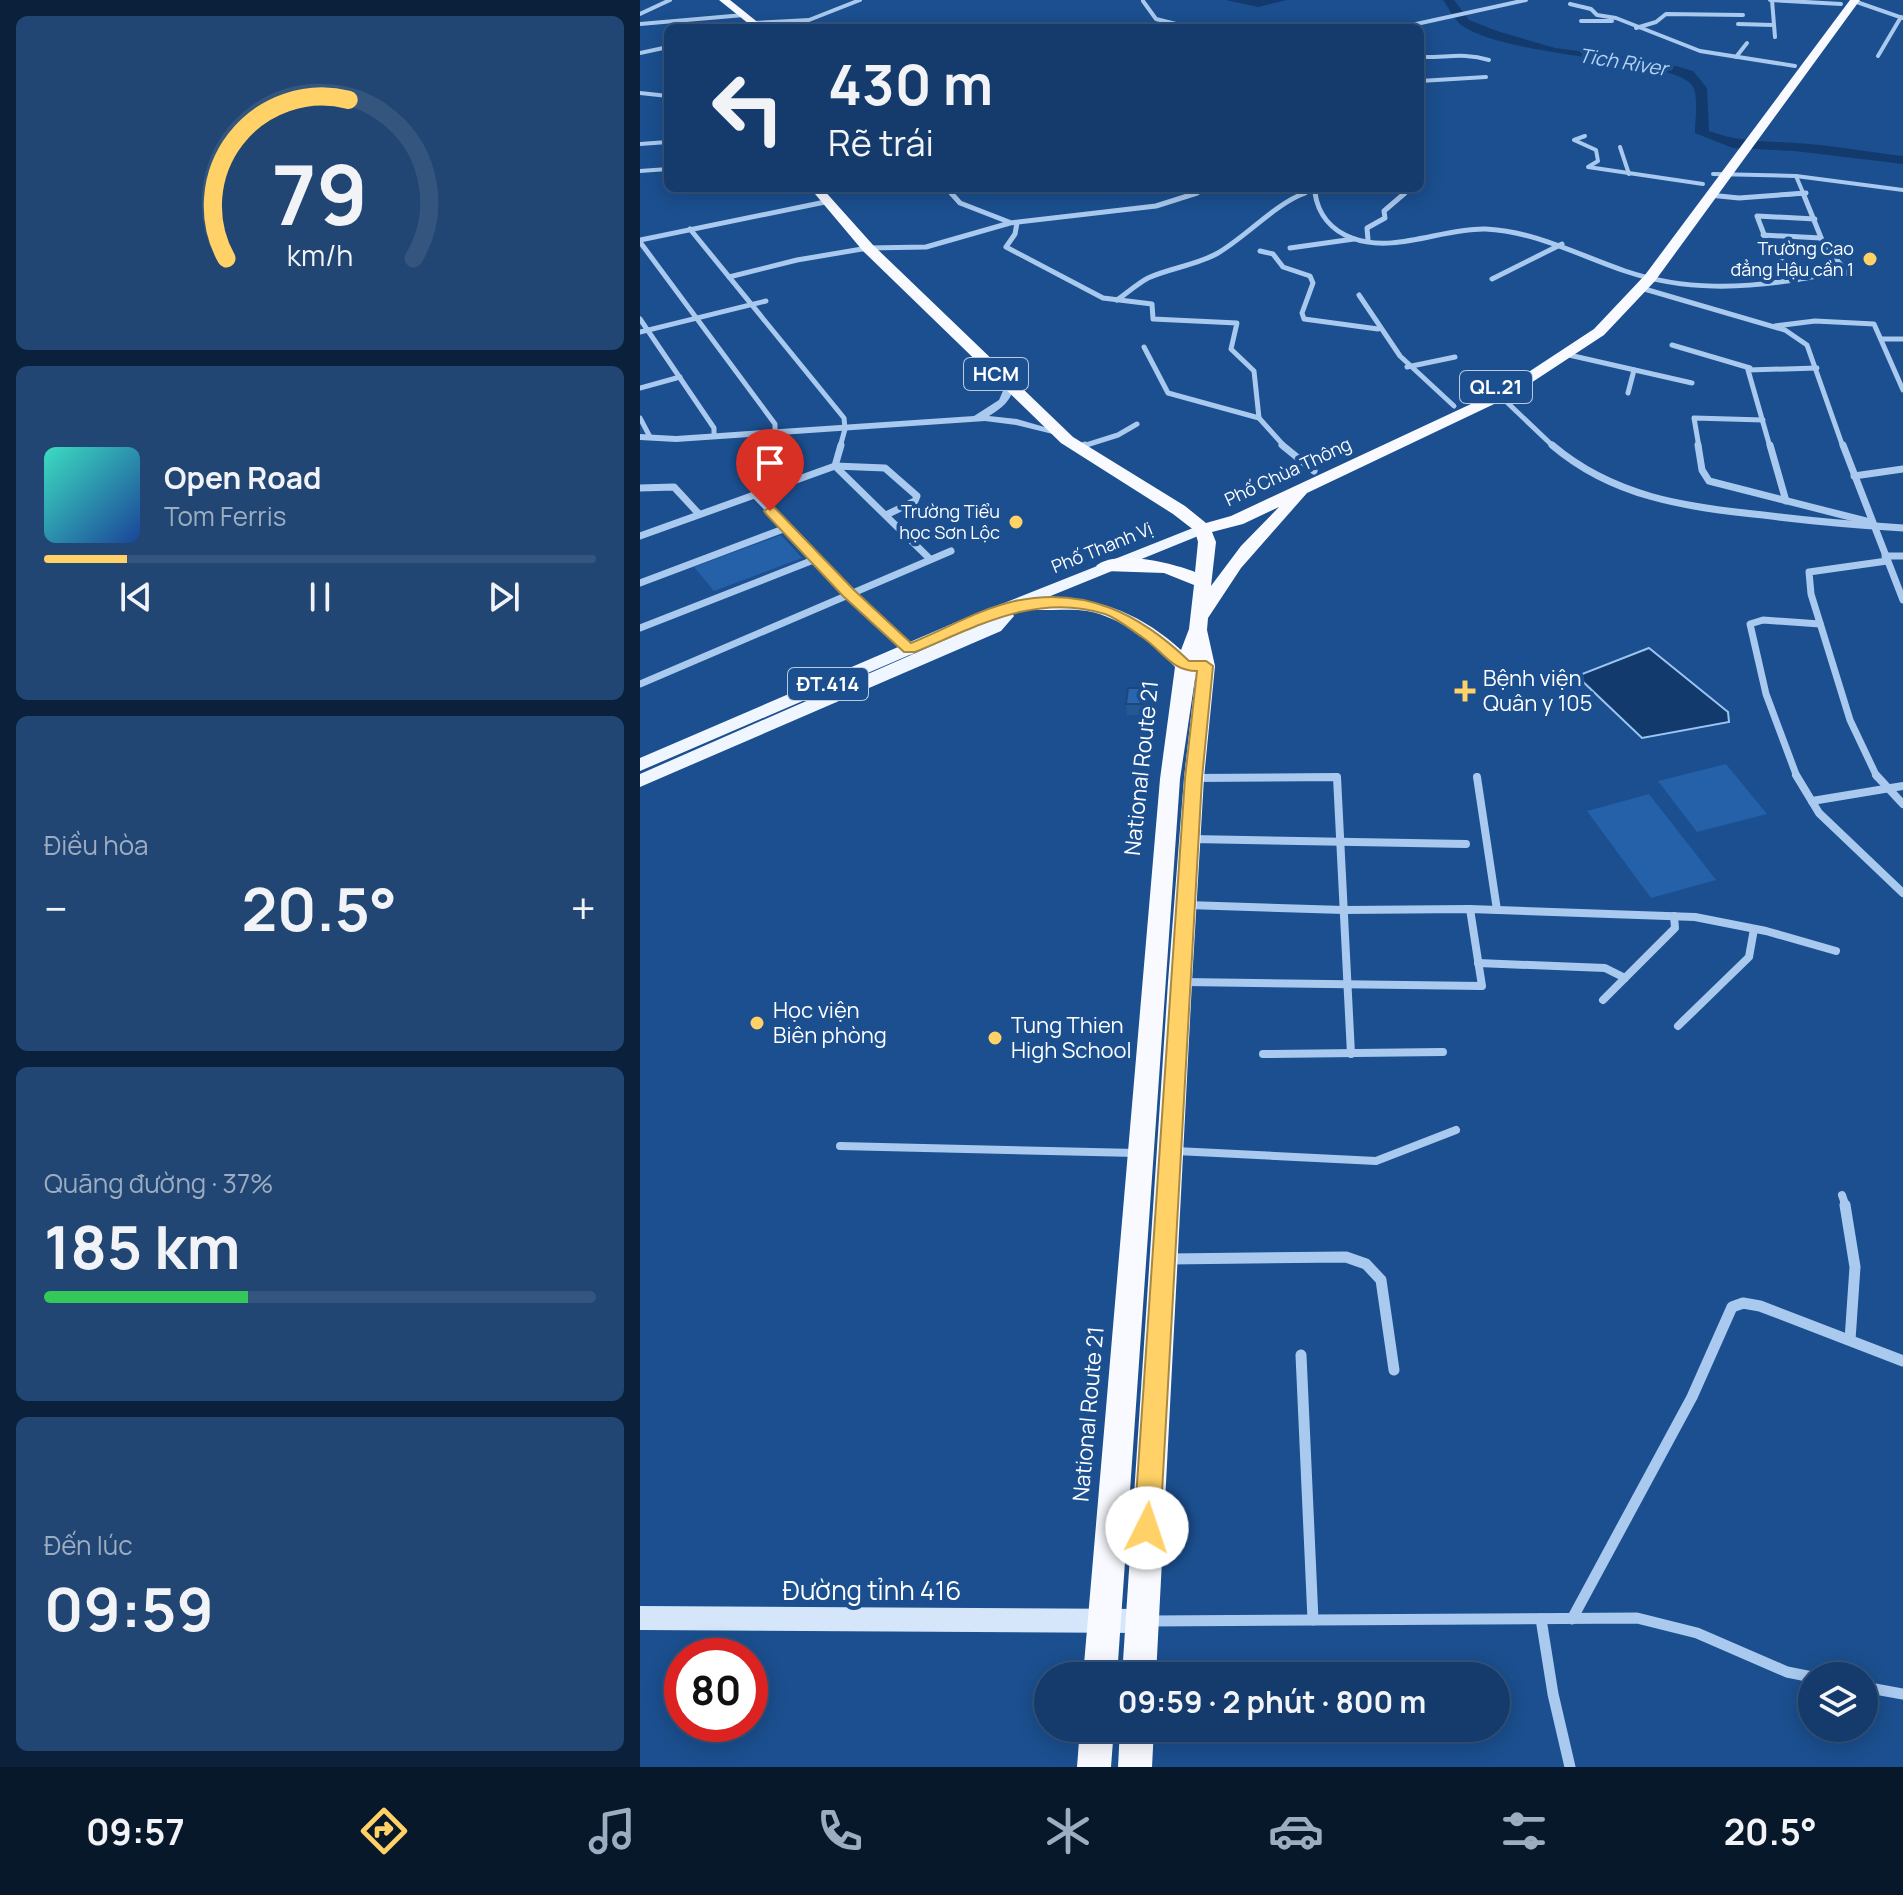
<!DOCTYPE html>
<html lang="vi">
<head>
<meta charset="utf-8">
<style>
	body { margin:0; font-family:Manrope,sans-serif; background:#214673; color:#f1f3f6; height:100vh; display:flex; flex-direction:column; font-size:30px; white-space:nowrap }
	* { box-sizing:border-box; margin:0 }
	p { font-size:26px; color:#9dadc1 }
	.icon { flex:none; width:44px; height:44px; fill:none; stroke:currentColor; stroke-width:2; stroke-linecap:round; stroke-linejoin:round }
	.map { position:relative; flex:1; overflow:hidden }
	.details { display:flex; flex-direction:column; gap:16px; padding:16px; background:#0b203b; width:640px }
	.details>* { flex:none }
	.top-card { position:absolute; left:24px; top:24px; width:760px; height:168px; border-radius:12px; box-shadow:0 4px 20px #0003,0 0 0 2px #33557e; background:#143b6b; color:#f1f3f6; overflow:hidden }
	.tools { position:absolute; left:1158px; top:1662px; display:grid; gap:16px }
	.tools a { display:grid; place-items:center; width:80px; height:80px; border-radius:50%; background:#143b6b; box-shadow:0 4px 20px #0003,0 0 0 2px #33557e; font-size:40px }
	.speed { position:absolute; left:24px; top:1638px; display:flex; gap:16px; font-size:40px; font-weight:700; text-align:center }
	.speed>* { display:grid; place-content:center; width:104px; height:104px; border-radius:50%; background:#143b6b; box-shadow:0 4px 20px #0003,0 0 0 2px #33557e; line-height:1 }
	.speed .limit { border:12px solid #d22; background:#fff; color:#111 }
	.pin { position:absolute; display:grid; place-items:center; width:68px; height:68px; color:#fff; margin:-82px -34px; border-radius:50% 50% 50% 0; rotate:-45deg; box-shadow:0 0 8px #0007 }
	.pin .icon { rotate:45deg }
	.me { position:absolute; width:88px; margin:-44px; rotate:4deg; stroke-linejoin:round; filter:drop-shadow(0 0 6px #0008) }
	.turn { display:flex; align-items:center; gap:28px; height:168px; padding:0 32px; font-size:36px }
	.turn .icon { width:104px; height:104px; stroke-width:2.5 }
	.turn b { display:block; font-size:56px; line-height:68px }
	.big { font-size:60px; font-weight:700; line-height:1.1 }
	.details .tile { flex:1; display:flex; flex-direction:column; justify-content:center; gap:12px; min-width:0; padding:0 28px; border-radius:12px; background:#214673 }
	.details .dial { align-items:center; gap:0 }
	.dial svg { height:208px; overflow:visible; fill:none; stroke:#33557e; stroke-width:7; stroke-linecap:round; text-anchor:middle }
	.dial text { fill:#f1f3f6; stroke:none }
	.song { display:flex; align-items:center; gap:24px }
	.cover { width:96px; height:96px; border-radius:12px; background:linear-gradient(135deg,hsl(170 70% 55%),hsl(220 70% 35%)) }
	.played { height:8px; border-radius:4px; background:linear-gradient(90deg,#ffd166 15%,#33557e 15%) }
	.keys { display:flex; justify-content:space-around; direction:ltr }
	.heat { display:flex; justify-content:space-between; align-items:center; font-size:44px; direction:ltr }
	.charge { height:12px; border-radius:6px; background:linear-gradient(90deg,#34c759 37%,#33557e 0) }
	.trip { position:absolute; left:394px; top:1662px; width:476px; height:80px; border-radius:40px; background:#143b6b; box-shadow:0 4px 20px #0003,0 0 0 2px #33557e; font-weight:700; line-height:80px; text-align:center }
	.tabs { display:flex; height:128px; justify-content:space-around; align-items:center; background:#08182b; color:#9dadc1 }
	.tabs .icon { width:56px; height:56px }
	.tabs .on { color:#ffd166 }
	.tabs b { font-size:36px; color:#f1f3f6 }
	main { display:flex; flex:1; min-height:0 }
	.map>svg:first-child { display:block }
	.green { fill:#2461a8 }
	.water { fill:#123a6d; stroke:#9cc4f0; stroke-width:2 }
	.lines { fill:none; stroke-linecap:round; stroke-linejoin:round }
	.river { fill:#123a6d; fill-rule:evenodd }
	.minor-far4 { stroke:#a9c9ee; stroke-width:4 }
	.minor-far3 { stroke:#a9c9ee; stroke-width:5 }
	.minor-far2 { stroke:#a9c9ee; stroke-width:7 }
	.minor-far1 { stroke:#a9c9ee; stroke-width:8 }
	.minor { stroke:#a9c9ee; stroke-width:11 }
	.tertiary { fill:#a9c9ee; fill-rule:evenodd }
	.secondary { fill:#d6e6fa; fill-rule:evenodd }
	.primary { fill:#f0f6ff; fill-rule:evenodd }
	.trunk { fill:#f8faff; fill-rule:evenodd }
	.wall { fill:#245895 }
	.shaded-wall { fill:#1d4779 }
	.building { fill:#2a66ad; stroke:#1d4779; stroke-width:2 }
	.route { fill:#ffd166; stroke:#a68842; stroke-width:2 }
	.poi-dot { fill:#ffd166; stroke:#1b4f8f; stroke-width:3 }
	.labels { text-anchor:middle; stroke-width:8; stroke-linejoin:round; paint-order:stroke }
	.far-poi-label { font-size:18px; fill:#fff; stroke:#1b4f8f; text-anchor:end }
	.far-street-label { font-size:18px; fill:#fff; stroke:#1b4f8f }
	.far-water-label { font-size:20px; font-style:italic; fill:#b5d3f5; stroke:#1b4f8f }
	.shield { fill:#1b4f8f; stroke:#bbcadd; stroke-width:2 }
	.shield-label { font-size:20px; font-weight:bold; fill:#fff }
	.poi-label { font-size:22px; fill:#fff; stroke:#1b4f8f; text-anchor:start }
	.street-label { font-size:22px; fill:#fff; stroke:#1b4f8f }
	.near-street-label { font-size:26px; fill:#fff; stroke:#1b4f8f }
</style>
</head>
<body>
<main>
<section class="details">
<div class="tile dial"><svg viewBox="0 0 100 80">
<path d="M14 69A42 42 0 1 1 86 69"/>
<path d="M14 69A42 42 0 0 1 61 8" stroke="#ffd166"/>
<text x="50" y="56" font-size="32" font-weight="700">79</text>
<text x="50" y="72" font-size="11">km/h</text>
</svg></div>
<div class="tile">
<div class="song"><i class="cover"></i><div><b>Open Road</b><p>Tom Ferris</p></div></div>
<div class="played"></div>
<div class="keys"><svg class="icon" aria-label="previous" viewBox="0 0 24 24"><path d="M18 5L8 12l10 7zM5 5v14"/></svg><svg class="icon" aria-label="pause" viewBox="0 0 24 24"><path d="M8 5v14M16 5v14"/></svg><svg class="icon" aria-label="next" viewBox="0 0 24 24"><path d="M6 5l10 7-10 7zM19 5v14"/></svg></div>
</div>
<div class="tile"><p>Điều hòa</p>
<div class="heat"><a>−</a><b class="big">20.5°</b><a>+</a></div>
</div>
<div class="tile"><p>Quãng đường · 37%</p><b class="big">185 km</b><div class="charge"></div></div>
<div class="tile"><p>Đến lúc</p><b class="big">09:59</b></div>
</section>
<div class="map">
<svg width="1263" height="1767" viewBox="0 0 1263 1767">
	<rect width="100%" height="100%" fill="#1b4f8f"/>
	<g class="green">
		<polygon points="141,535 162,558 74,591 54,567"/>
		<polygon points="1086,764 1127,814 1057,832 1018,781"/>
		<polygon points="1009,794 1076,880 1011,898 947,811"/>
	</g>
	<polygon class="water" points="1009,648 1088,712 1089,722 1002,738 937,676"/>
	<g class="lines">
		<g class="river">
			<polygon points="586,0 647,0 618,7"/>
			<path d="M 803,0 L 814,0 L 829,20 L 857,31 L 915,48 L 1018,61 L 1053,71 L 1067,88 L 1069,131 C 1099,142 1124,141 1156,143 C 1191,145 1227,152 1263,156 L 1263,164 L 1155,151 L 1093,148 L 1055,133 C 1055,120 1059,95 1052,85 C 1032,58 867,58 821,25 C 814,19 808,7 803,0 Z"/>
		</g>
		<g class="minor-far4">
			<polyline points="1130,0 1201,4"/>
			<polyline points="1132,0 1135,37"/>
			<polyline points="503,1 516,19 552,28"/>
			<polyline points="1214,1 1263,18"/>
			<polyline points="930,4 951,9 957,15 976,18 1060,51 1155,66"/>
			<polyline points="0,14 30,0"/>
			<polyline points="941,21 972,21"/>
			<polyline points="114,23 169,20 220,0"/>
			<polyline points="0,24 104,15"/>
			<polyline points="1098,24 1133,25"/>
			<polyline points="647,25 683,28"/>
			<polyline points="702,28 716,25 724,28"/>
			<polyline points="758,28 886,0"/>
			<polyline points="996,28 1016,22 1026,14 1103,15"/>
			<polyline points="0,53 28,47"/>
			<polyline points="1238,56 1261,17"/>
			<path d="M 780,57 C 806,58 823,52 849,60"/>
			<polyline points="1096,57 1107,43"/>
			<polyline points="780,81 846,77"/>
			<polyline points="0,93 28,96"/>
			<polyline points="945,136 934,140 956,150 958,161 948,167 1063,184"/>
			<polyline points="0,144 28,142"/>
			<polyline points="980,147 989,174"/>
			<polyline points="0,171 28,169"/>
			<polyline points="1073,174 1156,176 1263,190"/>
			<polyline points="1156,176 1164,195"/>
			<polyline points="307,188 313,195"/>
			<polyline points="675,188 676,195"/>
			<polyline points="675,192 697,188"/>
			<polyline points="551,195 571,188"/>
			<polyline points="660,195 675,189"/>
			<polyline points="1143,195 1166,193"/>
		</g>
		<g class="minor-far3">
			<polyline points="311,193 320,203 369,222"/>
			<path d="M 675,193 C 678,214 691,230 712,238 C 754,254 802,228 845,229 C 895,231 938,255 985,271 C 1044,291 1104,289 1166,278 C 1180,275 1194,276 1208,273"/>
			<polyline points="1163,193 1184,245 1208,273"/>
			<polyline points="1069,195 1099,198 1166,193"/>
			<polyline points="377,223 375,234 366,247 463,298 512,304 513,319 597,323 591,349 614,371 619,418 645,447"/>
			<polyline points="50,229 204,418 205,429 200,447"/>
			<polyline points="1123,235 1181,238"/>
			<polyline points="0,240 190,201"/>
			<polyline points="728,240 727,228 745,218 744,211 765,193"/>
			<polyline points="0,242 135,424 135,434"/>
			<polyline points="650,248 714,239"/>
			<polyline points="620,251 633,254 643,267 670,276 673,283 662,313 664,319 738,329"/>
			<polyline points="89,277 157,260 228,248 286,247 370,223 516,206 557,193"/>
			<polyline points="852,279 922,244"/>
			<polyline points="1159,279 1128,245 1117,216 1175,219"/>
			<polyline points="1001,288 1145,330 1167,345 1203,447"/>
			<polyline points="719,295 760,356 814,406"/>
			<path d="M 477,300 C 487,293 497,284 508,278 C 530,268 557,265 578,253 C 607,236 635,204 665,193"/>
			<polyline points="0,319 74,428 74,436"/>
			<polyline points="1135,326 1175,321 1234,324 1263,390"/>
			<polyline points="0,332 126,301"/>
			<polyline points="1241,339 1263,339"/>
			<polyline points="1032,345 1110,368"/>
			<polyline points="504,347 528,393 619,418"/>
			<polyline points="929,355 1052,383"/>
			<polyline points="767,367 815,357"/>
			<polyline points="0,388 40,377"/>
			<polyline points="853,389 914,447"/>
			<polyline points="988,393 994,370"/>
			<polyline points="0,418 10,437"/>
			<polyline points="440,447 478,435 497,424"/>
			<polyline points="1059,447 1054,418 1123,420"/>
			<polyline points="1130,447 1108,370 1177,368"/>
		</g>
		<g class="minor-far2">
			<polyline points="201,445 195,466 290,559"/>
			<polyline points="642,445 674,471"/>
			<path d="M 912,445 C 973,497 1045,507 1123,515 C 1169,521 1216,525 1263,528"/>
			<polyline points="1058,445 1062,470 1069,481 1230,522"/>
			<polyline points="1130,445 1146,501"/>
			<polyline points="1203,445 1263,600"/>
			<polyline points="440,447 445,445"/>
			<polyline points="1214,476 1263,469"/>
			<polyline points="0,488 34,487 59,514"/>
			<polyline points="114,494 209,593 271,651"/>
			<polyline points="0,536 195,466 245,468 277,496 275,501 246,515"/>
			<polyline points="1245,556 1263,556"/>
			<polyline points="0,583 146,528"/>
			<polyline points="0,628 176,559"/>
			<polyline points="0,684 311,551"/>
			<polyline points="693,777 697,777"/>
			<polyline points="1157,777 1126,694 1110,624 1123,620 1180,624"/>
			<polyline points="1237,777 1210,720 1171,594 1169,572 1247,561"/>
		</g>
		<g class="minor-far1">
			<polyline points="1156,775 1179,813 1263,893"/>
			<polyline points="1236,775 1263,804"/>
			<polyline points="837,777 857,910"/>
			<polyline points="554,778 697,777 711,1054"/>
			<polyline points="1172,801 1263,786"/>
			<polyline points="551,839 826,844"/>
			<polyline points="547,905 704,910 830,909 1055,917 1126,931 1196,951"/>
			<polyline points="838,963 965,968 985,978"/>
			<polyline points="545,982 842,986 830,909"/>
			<polyline points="963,1000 1035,928 1034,916"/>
			<polyline points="1038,1026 1109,957 1114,929"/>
			<polyline points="623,1054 803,1052"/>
			<polyline points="200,1146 496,1153"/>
			<polyline points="536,1151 736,1161 816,1130"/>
			<polyline points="1202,1195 1206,1207"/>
		</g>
		<g class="minor">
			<polyline points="1205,1205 1215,1267 1210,1340"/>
			<polyline points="529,1259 706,1257 726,1264 741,1280 754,1370"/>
			<polyline points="661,1355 673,1620"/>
			<polyline points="901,1619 913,1694 930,1767"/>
			<polyline points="932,1619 1052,1397 1092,1307 1103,1303 1120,1306 1263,1361"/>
			<polyline points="510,1621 997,1618 1057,1633 1147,1672 1172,1677"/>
			<polyline points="1224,1687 1263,1694"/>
		</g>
		<path class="tertiary" d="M 366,384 L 374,386 C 371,401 362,408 349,416 L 377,419 L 425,433 L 425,437 L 376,425 L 345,421 L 36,442 L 0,440 L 0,434 L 36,436 L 334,416 L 359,400 Z"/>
		<polygon class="secondary" points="0,1606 501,1609 509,1613 513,1621 509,1629 501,1633 0,1630"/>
		<polygon class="primary" points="563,524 568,526 568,532 371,612 374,616 361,631 0,787 0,774 353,619 0,771 0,758 321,620"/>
		<g class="trunk">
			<polygon points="79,0 90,0 125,28 114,28"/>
			<path d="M 1210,0 L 1220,0 L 1015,281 L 964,335 L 871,396 L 667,493 L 601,568 L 568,618 L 567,630 L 575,666 L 564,778 L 552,982 L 516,1676 L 482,1676 L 528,982 L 544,778 L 556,672 L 540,779 L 477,1676 L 443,1676 L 520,779 L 535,667 C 513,642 480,617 447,611 C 429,607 377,614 368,605 C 375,598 387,598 397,598 C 453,594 501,613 541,650 L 549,629 L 554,585 L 524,573 L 465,571 L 456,566 C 475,549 533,563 555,572 L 558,542 L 555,531 L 533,514 L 421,443 L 223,251 L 170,188 L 182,188 L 233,245 L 433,437 L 545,506 L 566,523 L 591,516 L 861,390 L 954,329 L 1005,275 ZM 639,507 L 601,546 L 571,586 L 576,542 L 572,532 L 603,524 Z"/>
			<polygon points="440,1728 474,1728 471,1767 437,1767"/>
			<polygon points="480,1728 514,1728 512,1767 478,1767"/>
		</g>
	</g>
	<polygon class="wall" points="506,688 507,698 506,715 487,715 486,704"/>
	<polygon class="shaded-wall" points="506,688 507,698 506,715 505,704"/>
	<polygon class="building" points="488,688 506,688 505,704 486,704"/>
	<path class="route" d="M 130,507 L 135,508 L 214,590 L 271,643 C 303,630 342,608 375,601 C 445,586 500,614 549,661 L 566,661 L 573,666 L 562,778 L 520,1528 L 516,1537 L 507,1541 L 498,1537 L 494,1528 L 545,778 L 557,671 C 531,671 522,650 502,637 C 490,629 477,618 465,614 C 396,592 336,627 275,652 L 264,652 L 203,596 L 126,514 L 124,511 Z"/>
	<g class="poi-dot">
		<circle cx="1230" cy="259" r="8"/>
		<circle cx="376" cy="522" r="8"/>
		<path d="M821 679h8v8h8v8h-8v8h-8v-8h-8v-8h8z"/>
		<circle cx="117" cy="1023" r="8"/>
		<circle cx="355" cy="1038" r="8"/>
	</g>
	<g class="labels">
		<g class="far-poi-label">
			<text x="1214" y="255">Trường Cao<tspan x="1214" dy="21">đẳng Hậu cần 1</tspan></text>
			<text x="360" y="518">Trường Tiểu<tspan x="360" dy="21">học Sơn Lộc</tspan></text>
		</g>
		<g class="far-street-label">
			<text transform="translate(648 472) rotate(-25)" y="6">Phố Chùa Thông</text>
			<text transform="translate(462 548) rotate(-22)" y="6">Phố Thanh Vị</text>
		</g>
		<g class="far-water-label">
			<text transform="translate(983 62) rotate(9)" y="7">Tich River</text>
		</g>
		<g class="shield">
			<rect x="324" y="358" width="64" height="32" rx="6"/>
			<rect x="820" y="371" width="72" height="32" rx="6"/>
			<rect x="148" y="668" width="80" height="32" rx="6"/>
		</g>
		<g class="shield-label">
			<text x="356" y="381">HCM</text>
			<text x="856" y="394">QL.21</text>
			<text x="188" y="691">ĐT.414</text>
		</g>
		<g class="poi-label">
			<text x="843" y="686">Bệnh viện<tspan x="843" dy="25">Quân y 105</tspan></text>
			<text x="133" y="1018">Học viện<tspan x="133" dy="25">Biên phòng</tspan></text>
			<text x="371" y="1033">Tung Thien<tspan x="371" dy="25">High School</tspan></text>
		</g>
		<g class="street-label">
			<text transform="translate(501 768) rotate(-84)" y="8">National Route 21</text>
			<text transform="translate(448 1414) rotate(-85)" y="8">National Route 21</text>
		</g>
		<g class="near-street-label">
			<text x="232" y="1600">Đường tỉnh 416</text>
		</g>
	</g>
</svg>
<div class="tools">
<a><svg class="icon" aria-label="layers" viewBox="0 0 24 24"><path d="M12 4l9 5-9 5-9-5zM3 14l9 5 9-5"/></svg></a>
</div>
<div class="speed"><div class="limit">80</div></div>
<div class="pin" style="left:130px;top:511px;background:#d93025"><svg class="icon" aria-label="arrive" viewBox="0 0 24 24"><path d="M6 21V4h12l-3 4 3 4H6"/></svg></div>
<svg class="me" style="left:507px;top:1528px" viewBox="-20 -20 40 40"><circle r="19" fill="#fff"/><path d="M0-13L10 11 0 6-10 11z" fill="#ffd166"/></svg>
<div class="trip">09:59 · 2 phút · 800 m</div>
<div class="top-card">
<div class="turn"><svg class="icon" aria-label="left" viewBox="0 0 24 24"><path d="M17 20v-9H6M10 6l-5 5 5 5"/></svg><div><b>430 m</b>Rẽ trái</div></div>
</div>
</div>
</main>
<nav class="tabs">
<b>09:57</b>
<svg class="icon on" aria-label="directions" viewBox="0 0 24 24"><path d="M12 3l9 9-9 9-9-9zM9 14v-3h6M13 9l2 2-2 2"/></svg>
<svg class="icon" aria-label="music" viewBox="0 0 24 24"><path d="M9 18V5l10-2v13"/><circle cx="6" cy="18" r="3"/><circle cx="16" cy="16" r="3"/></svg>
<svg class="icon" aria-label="phone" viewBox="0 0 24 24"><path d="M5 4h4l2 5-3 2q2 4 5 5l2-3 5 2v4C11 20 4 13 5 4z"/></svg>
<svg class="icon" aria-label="climate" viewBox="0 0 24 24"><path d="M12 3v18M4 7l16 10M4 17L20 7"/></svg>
<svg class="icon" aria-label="car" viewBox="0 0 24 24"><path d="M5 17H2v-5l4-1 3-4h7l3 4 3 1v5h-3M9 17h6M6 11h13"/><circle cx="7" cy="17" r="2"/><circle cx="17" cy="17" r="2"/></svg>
<svg class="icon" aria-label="filters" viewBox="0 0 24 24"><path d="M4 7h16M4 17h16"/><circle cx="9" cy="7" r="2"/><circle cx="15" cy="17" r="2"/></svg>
<b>20.5°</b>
</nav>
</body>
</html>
